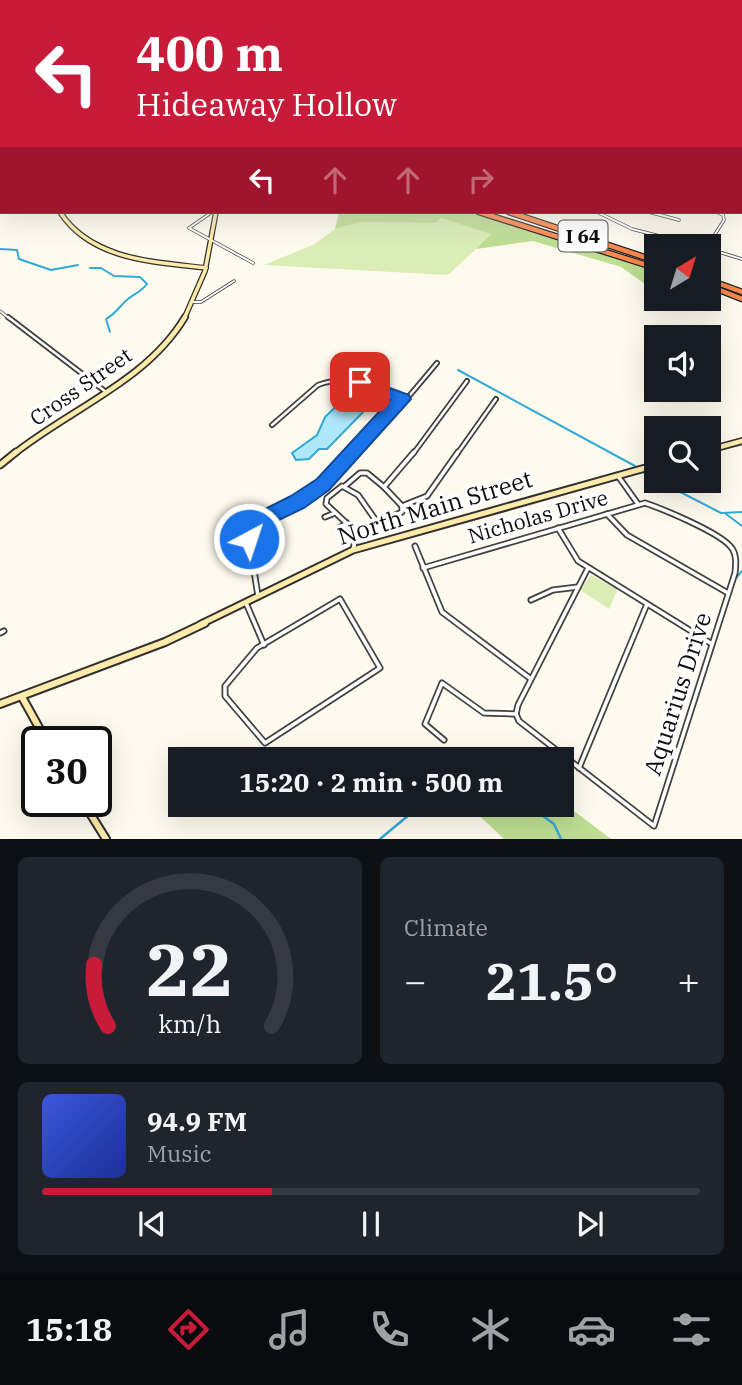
<!DOCTYPE html>
<html lang="en">
<head>
<meta charset="utf-8">
<style>
	body { margin:0; font-family:"IBM Plex Serif",serif; background:#20242c; color:#f1f3f6; height:100vh; display:flex; flex-direction:column; font-size:26px; white-space:nowrap }
	* { box-sizing:border-box; margin:0 }
	p { font-size:23px; color:#9ea1a6 }
	.icon { flex:none; width:38px; height:38px; fill:none; stroke:currentColor; stroke-width:2; stroke-linecap:round; stroke-linejoin:round }
	.map { position:relative; height:839px; overflow:hidden }
	.sheet { display:flex; flex-direction:column; gap:18px; padding:18px; background:#0d0f14; flex:1 }
	.sheet>* { flex:none }
	.banner { position:absolute; left:0px; top:0px; width:742px; height:214px; box-shadow:0 7px 28px #0002; background:#c81b39; color:#fff; overflow:hidden }
	.needle { width:46px; rotate:38deg }
	.buttons { position:absolute; left:644px; top:234px; display:grid; gap:14px }
	.buttons a { display:grid; place-items:center; width:77px; height:77px; border-radius:0px; background:#171b24; box-shadow:0 7px 28px #0002; font-size:35px }
	.speed { position:absolute; left:21px; top:726px; display:flex; gap:14px; font-size:35px; font-weight:700; text-align:center }
	.speed>* { display:grid; place-content:center; width:91px; height:91px; border-radius:50%; background:#171b24; box-shadow:0 7px 28px #0002; line-height:1 }
	.speed .limit { border:4px solid #111; border-radius:10px; background:#fff; color:#111 }
	.pin { position:absolute; display:grid; place-items:center; width:60px; height:60px; color:#fff; margin:-30px; border-radius:14px; box-shadow:0 4px 10px #0006 }
	.me { position:absolute; width:77px; margin:-38px; rotate:40deg; stroke-linejoin:round; filter:drop-shadow(0 0 5px #0008) }
	.turn { display:flex; align-items:center; gap:24px; height:147px; padding:0 21px; font-size:32px }
	.turn .icon { width:91px; height:91px; stroke-width:2.5 }
	.turn b { display:block; font-size:49px; line-height:60px }
	.lanes { display:flex; align-items:center; height:66px; padding:0 21px; background:#0003; justify-content:center; gap:35px; direction:ltr }
	.lanes .off { opacity:.35 }
	.big { font-size:52px; font-weight:700; line-height:1.1 }
	.sheet .tile { flex:1; display:flex; flex-direction:column; justify-content:center; gap:10px; min-width:0; padding:0 24px; border-radius:10px; background:#20242c }
	.sheet .dial { align-items:center; gap:0 }
	.dial svg { height:182px; overflow:visible; fill:none; stroke:#363941; stroke-width:7; stroke-linecap:round; text-anchor:middle }
	.dial text { fill:#f1f3f6; stroke:none }
	.song { display:flex; align-items:center; gap:21px }
	.cover { width:84px; height:84px; border-radius:10px; background:linear-gradient(135deg,hsl(230 70% 55%),hsl(230 70% 35%)) }
	.played { height:7px; border-radius:4px; background:linear-gradient(90deg,#c81b39 35%,#363941 35%) }
	.keys { display:flex; justify-content:space-around; direction:ltr }
	.heat { display:flex; justify-content:space-between; align-items:center; font-size:38px; direction:ltr }
	.sheet .tiles { flex:1; display:grid; gap:18px; grid-template-columns:1fr 1fr }
	.tile:last-child { grid-column:span 2 }
	.trip { position:absolute; left:168px; top:747px; width:406px; height:70px; border-radius:0px; background:#171b24; box-shadow:0 7px 28px #0002; font-weight:700; line-height:70px; text-align:center }
	.tab-bar { display:flex; height:112px; justify-content:space-around; align-items:center; background:#090b0e; color:#9ea1a6 }
	.tab-bar .icon { width:49px; height:49px }
	.tab-bar .on { color:#c81b39 }
	.tab-bar b { font-size:32px; color:#f1f3f6 }
	.map>svg:first-child { display:block }
	.green { fill:#d9edb5 }
	.forest { fill:#bede93 }
	.water { fill:#afe7fb; stroke:#31a9d7; stroke-width:2 }
	.lines { fill:none; stroke-linecap:round; stroke-linejoin:round }
	.stream-far1 { stroke:#31a9d7; stroke-width:2 }
	.stream { stroke:#31a9d7; stroke-width:2.5 }
	.street-far2-casing { stroke:#414141; stroke-width:3.5 }
	.street-far1-casing { stroke:#414141; stroke-width:6 }
	.street-casing { stroke:#414141; stroke-width:7 }
	.secondary-far3-casing { stroke:#303030; stroke-width:6 }
	.secondary-far2-casing { stroke:#303030; stroke-width:8 }
	.secondary-far1-casing { stroke:#303030; stroke-width:9 }
	.secondary-casing { stroke:#303030; stroke-width:10 }
	.highway-casing { stroke:#1f1f1f; stroke-width:7 }
	.street-far2 { stroke:#fff; stroke-width:2 }
	.street-far1 { stroke:#fff; stroke-width:2.5 }
	.street { stroke:#fff; stroke-width:3.5 }
	.secondary-far3 { stroke:#ffeba9; stroke-width:3.5 }
	.secondary-far2 { stroke:#ffeba9; stroke-width:4.5 }
	.secondary-far1 { stroke:#ffeba9; stroke-width:5 }
	.secondary { stroke:#ffeba9; stroke-width:6 }
	.highway { stroke:#fe884d; stroke-width:4.5 }
	.route { fill:#1a73e8; stroke:#114b97; stroke-width:2 }
	.labels { text-anchor:middle; stroke-width:7; stroke-linejoin:round; paint-order:stroke }
	.shield { fill:#fff; stroke:#565656; stroke-width:2 }
	.shield-label { font-size:19px; font-weight:bold; fill:#0e0e0e }
	.street-label { font-size:21px; fill:#0e0e0e; stroke:#fff }
	.near-street-label { font-size:24px; fill:#0e0e0e; stroke:#fff }
</style>
</head>
<body>
<div class="map">
<svg width="742" height="839" viewBox="0 0 742 839">
	<rect width="100%" height="100%" fill="#fffaee"/>
	<g class="green">
		<polygon points="441,218 492,234 448,275 264,265 315,244 335,229 361,222 435,223"/>
		<polygon points="591,575 618,589 609,609 580,590"/>
	</g>
	<g class="forest">
		<polygon points="339,212 470,212 656,271 656,282 652,289 621,267 533,241 476,249 491,234 441,218 436,223 361,222 335,229"/>
		<polygon points="562,802 611,839 504,839 468,805 562,805"/>
	</g>
	<polygon class="water" points="350,384 363,385 378,392 373,402 327,449 319,449 309,459 296,460 292,453 317,435 325,417 347,396"/>
	<g class="lines">
		<g class="stream-far1">
			<polyline points="0,249 17,250 19,259 51,270 78,265"/>
			<path d="M 90,268 L 101,268 L 114,276 L 140,277 L 147,284 C 141,292 135,293 128,299 C 120,305 118,312 106,319 L 110,332"/>
			<polyline points="458,370 635,466"/>
			<polyline points="644,473 656,480"/>
			<polyline points="659,481 721,513 742,512"/>
			<polyline points="726,514 742,526"/>
			<polyline points="736,578 742,571"/>
		</g>
		<g class="stream">
			<polyline points="528,805 554,824 561,839"/>
			<polyline points="380,839 421,805"/>
		</g>
		<defs>
			<g id="street-far2">
				<polyline points="212,212 189,228 253,263"/>
				<polyline points="597,212 632,229 702,247"/>
				<polyline points="649,212 679,220"/>
				<polyline points="707,247 724,220 723,215 716,212"/>
				<polyline points="709,249 742,259"/>
				<polyline points="193,302 201,302 234,281"/>
				<polyline points="0,311 10,319"/>
			</g>
			<g id="street-far1">
				<polyline points="8,317 106,392"/>
				<path d="M 272,425 L 318,385 C 347,374 378,384 404,399"/>
				<polyline points="350,454 395,404 410,395 437,363"/>
				<polyline points="413,454 467,381"/>
				<polyline points="457,454 496,399"/>
			</g>
			<g id="street">
				<polyline points="618,476 638,504"/>
				<polyline points="345,486 360,473 367,473 384,487"/>
				<polyline points="402,506 384,487 414,452"/>
				<polyline points="607,514 627,535 728,593"/>
				<polyline points="325,517 335,513"/>
				<polyline points="339,528 347,523"/>
				<polyline points="558,528 578,561 712,644"/>
				<polyline points="358,534 326,504 327,498 342,486 358,495 377,522"/>
				<polyline points="415,546 442,612 531,679"/>
				<path d="M 353,550 C 356,524 382,522 402,512 L 402,506 L 427,496 L 458,452"/>
				<path d="M 423,568 L 645,503 C 663,509 718,532 730,546 C 737,553 736,564 735,573 L 654,826 L 519,721 L 516,714"/>
				<polyline points="258,596 249,539 255,522 316,491 351,452"/>
				<polygon points="340,599 380,668 265,743 225,696 225,686 257,648"/>
				<polyline points="531,600 553,590 578,587"/>
				<polyline points="246,603 264,645"/>
				<polyline points="0,633 4,631"/>
				<polyline points="516,714 518,705 588,568"/>
				<polyline points="444,740 425,724 442,683 484,713 516,714"/>
				<polyline points="579,768 647,604"/>
			</g>
			<g id="secondary-far3">
				<path d="M 60,212 C 91,260 154,262 206,268"/>
				<polyline points="184,319 205,271 216,212"/>
			</g>
			<g id="secondary-far2">
				<polyline points="709,450 742,441"/>
				<path d="M 14,454 C 70,409 147,381 185,317"/>
			</g>
			<g id="secondary-far1">
				<polyline points="0,465 16,452"/>
				<polyline points="201,624 353,550 656,465"/>
			</g>
			<g id="secondary">
				<polyline points="22,697 47,742"/>
				<polyline points="0,704 165,642 205,623"/>
				<polyline points="83,802 106,839"/>
			</g>
			<g id="highway">
				<polyline points="479,212 656,268"/>
				<polyline points="509,212 656,261"/>
				<polyline points="709,280 742,292"/>
				<polyline points="709,286 742,299"/>
			</g>
		</defs>
		<use href="#street-far2" class="street-far2-casing"/>
		<use href="#street-far1" class="street-far1-casing"/>
		<use href="#street" class="street-casing"/>
		<use href="#secondary-far3" class="secondary-far3-casing"/>
		<use href="#secondary-far2" class="secondary-far2-casing"/>
		<use href="#secondary-far1" class="secondary-far1-casing"/>
		<use href="#secondary" class="secondary-casing"/>
		<use href="#highway" class="highway-casing"/>
		<use href="#street-far2" class="street-far2"/>
		<use href="#street-far1" class="street-far1"/>
		<use href="#street" class="street"/>
		<use href="#secondary-far3" class="secondary-far3"/>
		<use href="#secondary-far2" class="secondary-far2"/>
		<use href="#secondary-far1" class="secondary-far1"/>
		<use href="#secondary" class="secondary"/>
		<use href="#highway" class="highway"/>
	</g>
	<linearGradient id="sky" x2="0" y2="1"><stop stop-color="#91c8f0"/><stop offset="0.52" stop-color="#fffdf7"/><stop offset="1" stop-color="#fffdf7" stop-opacity="0"/></linearGradient>
	<rect width="742" height="243" fill="url(#sky)"/>
	<polygon class="route" points="360,377 409,395 411,399 329,490 304,508 262,528 256,545 249,548 242,545 240,539 249,517 291,496 317,479 390,400 354,386 352,382 354,378"/>
	<g class="labels">
		<rect class="shield" x="558.5" y="220.5" width="49" height="31" rx="5"/>
		<g class="shield-label">
			<text x="583" y="243">I 64</text>
		</g>
		<g class="street-label">
			<text transform="translate(81 387) rotate(-35)" y="7">Cross Street</text>
			<text transform="translate(538 517) rotate(-16)" y="7">Nicholas Drive</text>
		</g>
		<g class="near-street-label">
			<text transform="translate(435 508) rotate(-17)" y="8">North Main Street</text>
			<text transform="translate(678 694) rotate(-72)" y="8">Aquarius Drive</text>
		</g>
	</g>
</svg>
<div class="buttons">
<a><svg class="needle" viewBox="-14 -14 28 28"><path d="M0-13l5 13h-10z" fill="#e53935"/><path d="M0 13l5-13h-10z" fill="#9ea1a6"/></svg></a>
<a><svg class="icon" aria-label="sound" viewBox="0 0 24 24"><path d="M4 9h4l5-4v14l-5-4H4zM17 9q2 3 0 6"/></svg></a>
<a><svg class="icon" aria-label="search" viewBox="0 0 24 24"><circle cx="10" cy="10" r="6"/><path d="M15 15l6 6"/></svg></a>
</div>
<div class="speed"><div class="limit">30</div></div>
<div class="pin" style="left:360px;top:382px;background:#d93025"><svg class="icon" aria-label="arrive" viewBox="0 0 24 24"><path d="M6 21V4h12l-3 4 3 4H6"/></svg></div>
<svg class="me" style="left:249px;top:539px" viewBox="-20 -20 40 40"><circle r="17" fill="#1a73e8" stroke="#fff" stroke-width="3"/><path d="M0-11L8 9 0 5-8 9z" fill="#fff"/></svg>
<div class="trip">15:20 · 2 min · 500 m</div>
<div class="banner">
<div class="turn"><svg class="icon" aria-label="left" viewBox="0 0 24 24"><path d="M17 20v-9H6M10 6l-5 5 5 5"/></svg><div><b>400 m</b>Hideaway Hollow</div></div>
<div class="lanes"><svg class="icon" aria-label="left" viewBox="0 0 24 24"><path d="M17 20v-9H6M10 6l-5 5 5 5"/></svg><svg class="icon off" aria-label="ahead" viewBox="0 0 24 24"><path d="M12 20V5M6 11l6-6 6 6"/></svg><svg class="icon off" aria-label="ahead" viewBox="0 0 24 24"><path d="M12 20V5M6 11l6-6 6 6"/></svg><svg class="icon off" aria-label="right" viewBox="0 0 24 24"><path d="M7 20v-9h11M14 6l5 5-5 5"/></svg></div>
</div>
</div>
<section class="sheet">
<div class="tiles">
<div class="tile dial"><svg viewBox="0 0 100 80">
<path d="M14 69A42 42 0 1 1 86 69"/>
<path d="M14 69A42 42 0 0 1 8 42" stroke="#c81b39"/>
<text x="50" y="56" font-size="32" font-weight="700">22</text>
<text x="50" y="72" font-size="11">km/h</text>
</svg></div>
<div class="tile"><p>Climate</p>
<div class="heat"><a>−</a><b class="big">21.5°</b><a>+</a></div>
</div>
<div class="tile">
<div class="song"><i class="cover"></i><div><b>94.9 FM</b><p>Music</p></div></div>
<div class="played"></div>
<div class="keys"><svg class="icon" aria-label="previous" viewBox="0 0 24 24"><path d="M18 5L8 12l10 7zM5 5v14"/></svg><svg class="icon" aria-label="pause" viewBox="0 0 24 24"><path d="M8 5v14M16 5v14"/></svg><svg class="icon" aria-label="next" viewBox="0 0 24 24"><path d="M6 5l10 7-10 7zM19 5v14"/></svg></div>
</div>
</div>
</section>
<nav class="tab-bar">
<b>15:18</b>
<svg class="icon on" aria-label="directions" viewBox="0 0 24 24"><path d="M12 3l9 9-9 9-9-9zM9 14v-3h6M13 9l2 2-2 2"/></svg>
<svg class="icon" aria-label="music" viewBox="0 0 24 24"><path d="M9 18V5l10-2v13"/><circle cx="6" cy="18" r="3"/><circle cx="16" cy="16" r="3"/></svg>
<svg class="icon" aria-label="phone" viewBox="0 0 24 24"><path d="M5 4h4l2 5-3 2q2 4 5 5l2-3 5 2v4C11 20 4 13 5 4z"/></svg>
<svg class="icon" aria-label="climate" viewBox="0 0 24 24"><path d="M12 3v18M4 7l16 10M4 17L20 7"/></svg>
<svg class="icon" aria-label="car" viewBox="0 0 24 24"><path d="M5 17H2v-5l4-1 3-4h7l3 4 3 1v5h-3M9 17h6M6 11h13"/><circle cx="7" cy="17" r="2"/><circle cx="17" cy="17" r="2"/></svg>
<svg class="icon" aria-label="filters" viewBox="0 0 24 24"><path d="M4 7h16M4 17h16"/><circle cx="9" cy="7" r="2"/><circle cx="15" cy="17" r="2"/></svg>
</nav>
</body>
</html>
